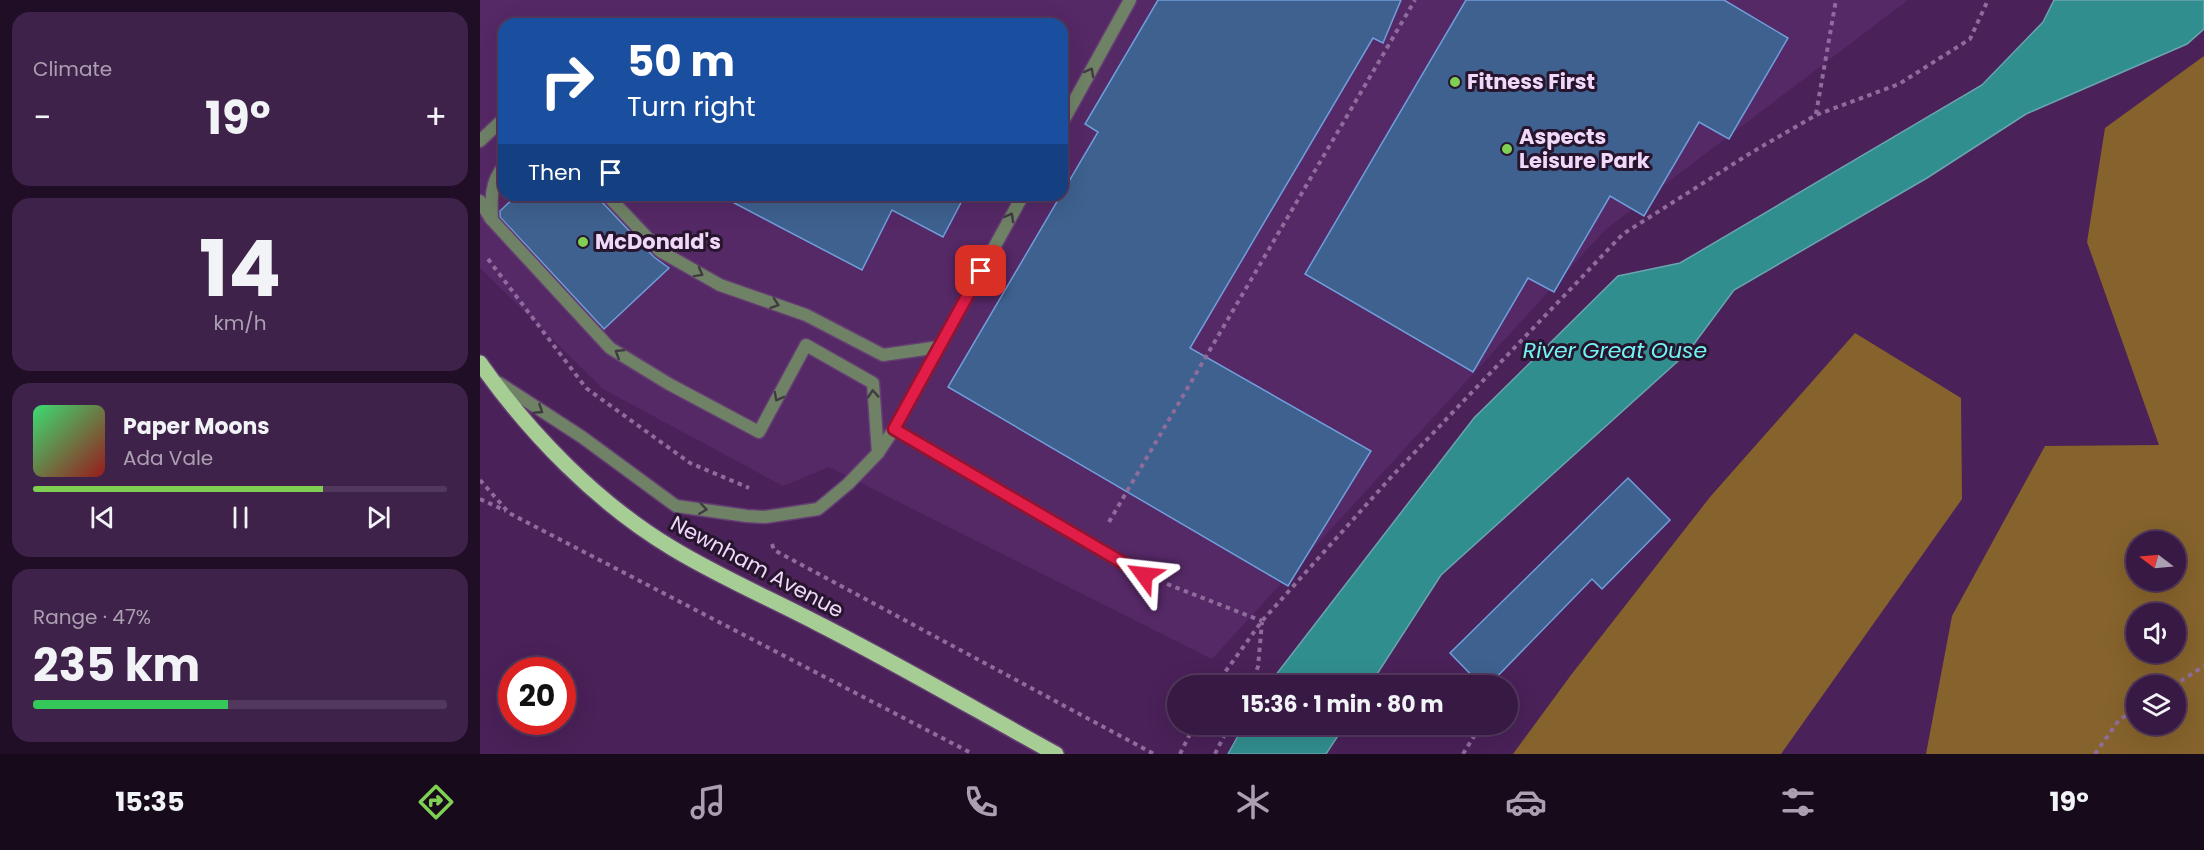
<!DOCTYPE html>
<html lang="en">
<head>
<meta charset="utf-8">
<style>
	body { margin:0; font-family:Poppins,sans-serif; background:#3f224a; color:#f1f3f6; height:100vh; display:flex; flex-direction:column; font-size:22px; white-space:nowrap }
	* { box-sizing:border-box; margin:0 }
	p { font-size:20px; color:#aba0b2 }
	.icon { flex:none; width:33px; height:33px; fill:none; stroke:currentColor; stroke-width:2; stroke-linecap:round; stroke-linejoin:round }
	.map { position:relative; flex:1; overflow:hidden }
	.panel { display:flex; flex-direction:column; gap:12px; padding:12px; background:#1f0e25; width:480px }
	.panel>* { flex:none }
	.hud { position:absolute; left:18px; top:18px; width:570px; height:183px; border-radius:18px; box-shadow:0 6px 24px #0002,0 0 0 2px #52385c; background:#1a4fa0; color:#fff; overflow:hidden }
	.needle { width:39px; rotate:286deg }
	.tools { position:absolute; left:1646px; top:531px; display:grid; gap:12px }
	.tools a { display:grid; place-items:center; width:60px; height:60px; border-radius:50%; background:#381943; box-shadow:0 6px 24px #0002,0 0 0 2px #52385c; font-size:30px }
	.speed { position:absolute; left:18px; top:657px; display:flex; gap:12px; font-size:30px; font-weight:700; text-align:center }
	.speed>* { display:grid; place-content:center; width:78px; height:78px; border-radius:50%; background:#381943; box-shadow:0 6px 24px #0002,0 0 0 2px #52385c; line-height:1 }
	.speed .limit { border:9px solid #d22; background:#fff; color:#111 }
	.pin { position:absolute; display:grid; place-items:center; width:51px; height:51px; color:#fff; margin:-26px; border-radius:12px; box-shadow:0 3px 9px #0006 }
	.me { position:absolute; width:66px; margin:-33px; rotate:300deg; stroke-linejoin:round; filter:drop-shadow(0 0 4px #0008) }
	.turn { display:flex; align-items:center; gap:21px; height:126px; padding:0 30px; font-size:27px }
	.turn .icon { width:78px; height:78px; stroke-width:2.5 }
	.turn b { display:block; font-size:42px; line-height:51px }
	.then { display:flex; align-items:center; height:57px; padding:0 30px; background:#0003; gap:12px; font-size:22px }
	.big { font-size:45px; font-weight:700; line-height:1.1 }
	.panel .card { flex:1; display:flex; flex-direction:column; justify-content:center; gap:9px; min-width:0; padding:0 21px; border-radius:18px; background:#3f224a }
	.panel .dial { align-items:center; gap:0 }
	.dial b { font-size:78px; line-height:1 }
	.song { display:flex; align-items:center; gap:18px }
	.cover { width:72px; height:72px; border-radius:9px; background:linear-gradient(135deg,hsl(140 70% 55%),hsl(0 70% 35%)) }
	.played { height:6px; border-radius:3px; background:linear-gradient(90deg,#7fd052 70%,#52385c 70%) }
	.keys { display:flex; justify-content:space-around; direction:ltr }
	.heat { display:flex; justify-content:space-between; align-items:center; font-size:33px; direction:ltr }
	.charge { height:9px; border-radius:4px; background:linear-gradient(90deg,#34c759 47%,#52385c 0) }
	.trip { position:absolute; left:687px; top:675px; width:351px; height:60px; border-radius:30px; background:#381943; box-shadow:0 6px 24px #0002,0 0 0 2px #52385c; font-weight:700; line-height:60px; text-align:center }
	.tabs { display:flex; height:96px; justify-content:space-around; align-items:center; background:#160a1b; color:#aba0b2 }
	.tabs .icon { width:42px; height:42px }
	.tabs .active { color:#7fd052 }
	.tabs b { font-size:27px; color:#f1f3f6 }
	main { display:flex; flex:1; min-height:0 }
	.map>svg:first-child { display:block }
	.built { fill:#552866; fill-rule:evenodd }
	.forest { fill:#86632c; fill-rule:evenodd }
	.water { fill:#318e8f; stroke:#6aa4af; stroke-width:1.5 }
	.building { fill:#3e618f; stroke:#709edb; stroke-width:1.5 }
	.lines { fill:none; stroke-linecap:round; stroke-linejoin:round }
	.lane-casing { stroke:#653e73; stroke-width:15 }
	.primary-casing { stroke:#653e73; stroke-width:18 }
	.path { stroke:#8e6c9b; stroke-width:4; stroke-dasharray:4.5 4.5; stroke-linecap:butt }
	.lane { stroke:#6f8266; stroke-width:12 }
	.primary { stroke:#a6cd94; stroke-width:15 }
	.oneway { stroke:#403b41 }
	.route-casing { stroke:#92132f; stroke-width:15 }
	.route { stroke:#e11d48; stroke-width:10 }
	.poi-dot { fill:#7fd052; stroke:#27152d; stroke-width:2 }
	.labels { text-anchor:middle; stroke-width:6; stroke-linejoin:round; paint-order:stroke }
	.poi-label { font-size:21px; font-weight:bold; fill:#f0d8fa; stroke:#27152d; text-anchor:start }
	.street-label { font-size:21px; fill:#f0d8fa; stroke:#27152d }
	.water-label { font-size:22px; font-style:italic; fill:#72f4f5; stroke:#27152d }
</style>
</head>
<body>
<main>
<section class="panel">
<div class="card"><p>Climate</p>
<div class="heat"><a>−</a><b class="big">19°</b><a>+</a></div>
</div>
<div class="card dial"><b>14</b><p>km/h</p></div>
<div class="card">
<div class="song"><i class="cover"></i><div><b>Paper Moons</b><p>Ada Vale</p></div></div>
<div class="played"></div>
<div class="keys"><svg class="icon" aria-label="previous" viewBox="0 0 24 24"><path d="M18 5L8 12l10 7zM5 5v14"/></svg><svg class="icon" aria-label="pause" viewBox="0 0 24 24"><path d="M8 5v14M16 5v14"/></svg><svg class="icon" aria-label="next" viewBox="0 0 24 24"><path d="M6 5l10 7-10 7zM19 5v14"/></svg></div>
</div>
<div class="card"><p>Range · 47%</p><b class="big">235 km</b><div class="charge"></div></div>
</section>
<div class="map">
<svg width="1724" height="754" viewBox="0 0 1724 754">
	<rect width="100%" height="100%" fill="#4a2159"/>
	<path class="built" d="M 0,0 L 1428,0 L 1125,230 L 732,659 L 349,467 L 303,486 L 123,389 L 0,268 ZM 24,24 L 582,24 L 582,195 L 24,195 Z"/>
	<g class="forest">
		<path d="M 1724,56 L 1724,754 L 1446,754 L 1472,616 L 1565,446 L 1679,445 L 1607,242 L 1625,128 ZM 1656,542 L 1695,542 L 1695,580 L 1656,580 ZM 1656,614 L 1695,614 L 1695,652 L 1656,652 ZM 1656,686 L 1695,686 L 1695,724 L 1656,724 Z"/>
		<polygon points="1375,333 1481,398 1482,499 1301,754 1033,754 1091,675 1230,497"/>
	</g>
	<g class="water">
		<polygon points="1574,0 1724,0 1724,29 1707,44 1546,114 1447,178 1254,290 1208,352 961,575 890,685 788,685 994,418 1138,276 1200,263 1502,85 1563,22"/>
		<polygon points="764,725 764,724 865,725 846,754 748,754"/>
	</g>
	<g class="building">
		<polygon points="678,0 921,0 903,43 893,38 710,348 891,451 808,586 468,387 618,132 605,124"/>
		<polygon points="986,0 1244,0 1308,38 1249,139 1219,122 1164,216 1130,196 1074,292 1048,278 993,372 825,274"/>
		<polygon points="37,195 119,195 121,201 174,257 189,268 124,329 20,217 20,211"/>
		<polygon points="239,195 485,195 463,237 412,210 382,270"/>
		<polygon points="1148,478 1190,520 1122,589 1112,579 1008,686 1002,686 970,653"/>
	</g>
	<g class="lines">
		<defs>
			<g id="lane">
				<polyline points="582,123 650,0"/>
				<polyline points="0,141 20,122 24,124"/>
				<path d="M 24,166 C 10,182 11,200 12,220 L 130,348 L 189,384 L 279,432 L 326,345 L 393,383 L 398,453"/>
				<polyline points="127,195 180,251 240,285 326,315 403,355 459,347"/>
				<polyline points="0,201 11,219"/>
				<polyline points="19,383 102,437 196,506 267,516 285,517 338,509 368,484 398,453 414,429 543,195"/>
				<polyline points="414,429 664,575"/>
			</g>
			<path id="primary" d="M 0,363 C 50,434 117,503 192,548 C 238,576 289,598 337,623 C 418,664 496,710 576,754"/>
		</defs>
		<use href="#lane" class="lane-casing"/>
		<use href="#primary" class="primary-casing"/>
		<g class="path">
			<polyline points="1336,114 1356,0"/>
			<polyline points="8,259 106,388 210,463 269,488"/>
			<polyline points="0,480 29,513 493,754"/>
			<polyline points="0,499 26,511"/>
			<polyline points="629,522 935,0"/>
			<polyline points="292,544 294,550 674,754"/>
			<polyline points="687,584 782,621"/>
			<polyline points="735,686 782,621 913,475 1143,234 1269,154 1336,115 1419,84 1490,39 1508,0"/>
			<polyline points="769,686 778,667 782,622"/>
			<polyline points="1693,686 1724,666"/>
			<polyline points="700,754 715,724"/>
			<polyline points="735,754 750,724"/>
			<polyline points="983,754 1001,725"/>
			<polyline points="1615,754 1639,720 1656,709"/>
		</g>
		<use href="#lane" class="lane"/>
		<use href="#primary" class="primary"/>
	</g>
	<defs><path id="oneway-chevron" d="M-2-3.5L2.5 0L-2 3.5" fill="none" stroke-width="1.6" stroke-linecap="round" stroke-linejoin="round" transform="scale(1.5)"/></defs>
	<g class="oneway">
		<use href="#oneway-chevron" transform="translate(610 72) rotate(-61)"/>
		<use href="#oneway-chevron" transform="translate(530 217) rotate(-61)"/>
		<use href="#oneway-chevron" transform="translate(219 273) rotate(29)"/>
		<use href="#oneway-chevron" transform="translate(295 304) rotate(19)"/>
		<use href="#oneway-chevron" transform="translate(139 353) rotate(-148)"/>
		<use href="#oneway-chevron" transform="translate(393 394) rotate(-94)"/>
		<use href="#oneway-chevron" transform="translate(298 397) rotate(118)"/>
		<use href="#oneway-chevron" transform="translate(59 410) rotate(33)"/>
		<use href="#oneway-chevron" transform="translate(223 509) rotate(8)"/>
	</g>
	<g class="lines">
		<defs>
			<polyline id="route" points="501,271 414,429 664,575"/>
		</defs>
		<use href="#route" class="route-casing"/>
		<use href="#route" class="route"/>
	</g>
	<g class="poi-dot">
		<circle cx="975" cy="82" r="6"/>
		<circle cx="1027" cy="149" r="6"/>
		<circle cx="103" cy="242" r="6"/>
	</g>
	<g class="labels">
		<g class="poi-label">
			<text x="987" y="89">Fitness First</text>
			<text x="1039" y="144">Aspects<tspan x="1039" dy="24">Leisure Park</tspan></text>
			<text x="115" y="249">McDonald's</text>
		</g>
		<g class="street-label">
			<text transform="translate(277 567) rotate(28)" y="7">Newnham Avenue</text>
		</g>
		<g class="water-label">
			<text x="1135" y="358">River Great Ouse</text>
		</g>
	</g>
</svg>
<div class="tools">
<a><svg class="needle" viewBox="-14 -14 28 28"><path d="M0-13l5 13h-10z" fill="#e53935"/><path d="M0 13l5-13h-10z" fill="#aba0b2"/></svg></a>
<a><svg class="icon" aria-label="sound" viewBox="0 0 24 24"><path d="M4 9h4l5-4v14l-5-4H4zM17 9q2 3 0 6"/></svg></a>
<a><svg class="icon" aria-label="layers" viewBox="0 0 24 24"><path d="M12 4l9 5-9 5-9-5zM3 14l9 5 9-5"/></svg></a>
</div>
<div class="speed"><div class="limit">20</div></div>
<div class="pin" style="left:501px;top:271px;background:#d93025"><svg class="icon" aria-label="arrive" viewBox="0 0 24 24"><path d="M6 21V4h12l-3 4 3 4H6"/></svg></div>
<svg class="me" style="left:664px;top:575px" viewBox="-20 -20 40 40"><path d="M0-17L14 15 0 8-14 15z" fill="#e11d48" stroke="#fff" stroke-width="4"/></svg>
<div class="trip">15:36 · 1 min · 80 m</div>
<div class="hud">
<div class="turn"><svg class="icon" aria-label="right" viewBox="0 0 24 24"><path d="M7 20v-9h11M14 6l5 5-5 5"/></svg><div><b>50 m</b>Turn right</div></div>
<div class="then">Then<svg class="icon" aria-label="arrive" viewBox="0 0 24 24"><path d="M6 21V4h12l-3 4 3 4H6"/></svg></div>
</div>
</div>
</main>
<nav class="tabs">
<b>15:35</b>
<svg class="icon active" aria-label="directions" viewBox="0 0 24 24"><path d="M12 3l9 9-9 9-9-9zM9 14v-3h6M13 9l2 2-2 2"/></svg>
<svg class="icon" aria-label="music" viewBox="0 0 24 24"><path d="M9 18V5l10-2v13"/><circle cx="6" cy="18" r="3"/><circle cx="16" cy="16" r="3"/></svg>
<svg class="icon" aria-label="phone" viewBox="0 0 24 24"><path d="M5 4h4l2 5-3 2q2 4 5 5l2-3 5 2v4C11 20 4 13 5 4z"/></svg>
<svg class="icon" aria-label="climate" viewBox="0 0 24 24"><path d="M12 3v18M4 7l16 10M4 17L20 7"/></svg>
<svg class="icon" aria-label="car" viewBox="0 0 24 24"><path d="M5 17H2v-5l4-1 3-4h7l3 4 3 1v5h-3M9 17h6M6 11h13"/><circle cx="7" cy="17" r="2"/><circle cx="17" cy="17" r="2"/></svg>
<svg class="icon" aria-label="filters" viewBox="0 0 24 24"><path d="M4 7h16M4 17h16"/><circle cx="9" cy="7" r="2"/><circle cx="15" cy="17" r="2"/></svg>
<b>19°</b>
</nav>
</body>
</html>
